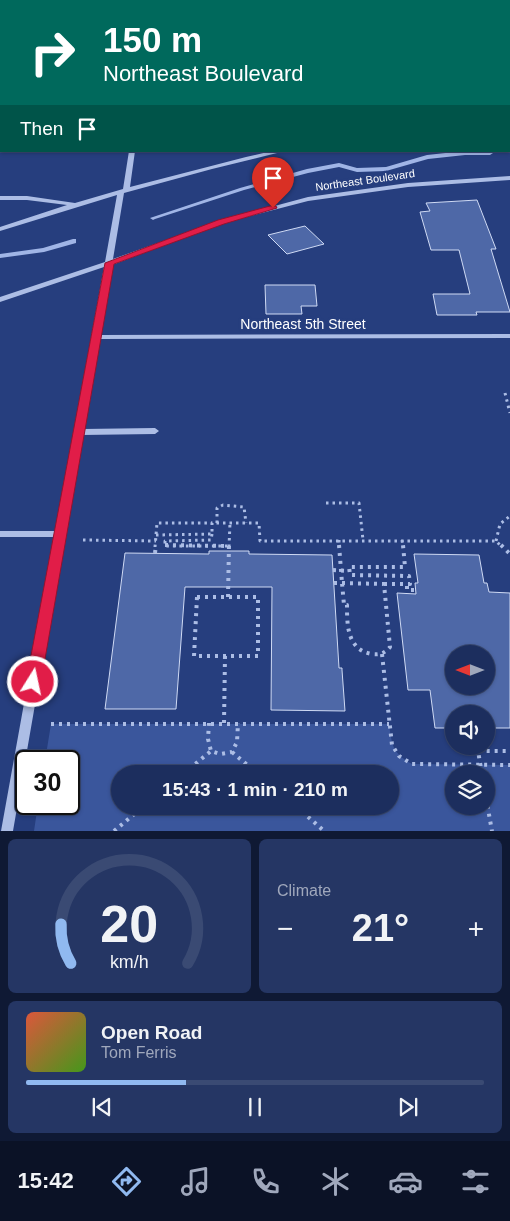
<!DOCTYPE html>
<html lang="en">
<head>
<meta charset="utf-8">
<style>
	body { margin:0; font-family:Arial,sans-serif; background:#253664; color:#f1f3f6; height:100vh; display:flex; flex-direction:column; font-size:19px; white-space:nowrap }
	* { box-sizing:border-box; margin:0 }
	p { font-size:16px; color:#a0a8bc }
	.icon { flex:none; width:28px; height:28px; fill:none; stroke:currentColor; stroke-width:2; stroke-linecap:round; stroke-linejoin:round }
	.map { position:relative; height:831px; overflow:hidden }
	.side { display:flex; flex-direction:column; gap:8px; padding:8px; background:#0f1934; flex:1 }
	.side>* { flex:none }
	.top-card { position:absolute; left:0px; top:0px; width:510px; height:152px; box-shadow:0 1px 4px #0004,0 0 0 1px #3a4a73; background:#00695c; color:#fff; overflow:hidden }
	.needle { width:32px; rotate:270deg }
	.tools { position:absolute; left:445px; top:645px; display:grid; gap:10px }
	.tools a { display:grid; place-items:center; width:50px; height:50px; border-radius:50%; background:#1c2e5e; box-shadow:0 1px 4px #0004,0 0 0 1px #3a4a73; font-size:25px }
	.speed { position:absolute; left:15px; top:750px; display:flex; gap:10px; font-size:25px; font-weight:700; text-align:center }
	.speed>* { display:grid; place-content:center; width:65px; height:65px; border-radius:50%; background:#1c2e5e; box-shadow:0 1px 4px #0004,0 0 0 1px #3a4a73; line-height:1 }
	.speed .limit { border:2px solid #111; border-radius:8px; background:#fff; color:#111 }
	.pin { position:absolute; display:grid; place-items:center; width:42px; height:42px; color:#fff; margin:-51px -21px; border-radius:50% 50% 50% 0; rotate:-45deg; box-shadow:0 0 5px #0007 }
	.pin .icon { rotate:45deg }
	.me { position:absolute; width:55px; margin:-28px; rotate:10deg; stroke-linejoin:round; filter:drop-shadow(0 0 4px #0008) }
	.turn { display:flex; align-items:center; gap:18px; height:105px; padding:0 20px; font-size:22px }
	.turn .icon { width:65px; height:65px; stroke-width:2.5 }
	.turn b { display:block; font-size:35px; line-height:42px }
	.then { display:flex; align-items:center; height:48px; padding:0 20px; background:#0003; gap:10px; font-size:19px }
	.big { font-size:38px; font-weight:700; line-height:1.1 }
	.side .card { flex:1; display:flex; flex-direction:column; justify-content:center; gap:8px; min-width:0; padding:0 18px; border-radius:8px; background:#253664 }
	.side .dial { align-items:center; gap:0 }
	.dial svg { height:130px; overflow:visible; fill:none; stroke:#3a4a73; stroke-width:7; stroke-linecap:round; text-anchor:middle }
	.dial text { fill:#f1f3f6; stroke:none }
	.song { display:flex; align-items:center; gap:15px }
	.cover { width:60px; height:60px; border-radius:8px; background:linear-gradient(135deg,hsl(10 70% 55%),hsl(100 70% 35%)) }
	.played { height:5px; border-radius:2px; background:linear-gradient(90deg,#90b9f0 35%,#3a4a73 35%) }
	.keys { display:flex; justify-content:space-around; direction:ltr }
	.heat { display:flex; justify-content:space-between; align-items:center; font-size:28px; direction:ltr }
	.side .tiles { flex:1; display:grid; gap:8px; grid-template-columns:1fr 1fr }
	.card:last-child { grid-column:span 2 }
	.trip { position:absolute; left:111px; top:765px; width:288px; height:50px; border-radius:25px; background:#1c2e5e; box-shadow:0 1px 4px #0004,0 0 0 1px #3a4a73; font-weight:700; line-height:50px; text-align:center }
	.menu { display:flex; height:80px; justify-content:space-around; align-items:center; background:#0b1226; color:#a0a8bc }
	.menu .icon { width:35px; height:35px }
	.menu .active { color:#90b9f0 }
	.menu b { font-size:22px; color:#f1f3f6 }
	.map>svg:first-child { display:block }
	.green { fill:#3a569c; fill-rule:evenodd }
	.lines { fill:none; stroke-linecap:round; stroke-linejoin:round }
	.stream { fill:#a0b5e6; fill-rule:evenodd }
	.building { fill:#4e68a7; stroke:#cfdaf4; fill-rule:evenodd }
	.path-far1 { stroke:#acbde5; stroke-width:3; stroke-dasharray:2.5 4; stroke-linecap:butt }
	.path { stroke:#acbde5; stroke-width:4; stroke-dasharray:3 5; stroke-linecap:butt }
	.minor { fill:#acbde5; fill-rule:evenodd }
	.route { fill:#e11d48; stroke:#92132f }
	.labels { text-anchor:middle; stroke-width:5; stroke-linejoin:round; paint-order:stroke }
	.far-street-label { font-size:11px; fill:#fff; stroke:#263e7e }
	.street-label { font-size:14px; fill:#fff; stroke:#263e7e }
</style>
</head>
<body>
<div class="map">
<svg width="510" height="831" viewBox="0 0 510 831">
	<rect width="100%" height="100%" fill="#263e7e"/>
	<path class="green" d="M 51,724 L 389,724 C 392,745 392,753 412,764 L 510,765 L 510,831 L 34,831 L 38,804 L 69,804 L 69,761 L 45,761 ZM 120,774 L 390,774 L 390,806 L 120,806 ZM 454,774 L 486,774 L 486,806 L 454,806 Z"/>
	<g class="lines">
		<g class="stream">
			<polygon points="464,151 491,151 493,153 490,155 465,155 428,159 386,171 357,172 339,167 308,173 244,190 155,219 153,220 150,218 240,188 307,169 339,163 357,168 386,167 427,155"/>
			<polygon points="73,239 76,239 76,243 44,252 0,258 0,254 43,248"/>
		</g>
	</g>
	<g class="building">
		<polygon points="477,200 496,249 491,249 510,312 476,312 477,315 437,315 433,294 470,294 459,250 431,250 420,212 430,211 426,203"/>
		<polygon points="305,226 324,244 287,254 268,235"/>
		<polygon points="265,285 315,285 317,306 301,306 302,314 266,314"/>
		<polygon points="209,551 249,551 249,554 332,555 339,668 342,668 342,670 345,711 271,710 272,587 185,587 176,709 105,709 125,553 209,554"/>
		<path d="M 414,554 L 479,555 L 484,583 L 487,583 L 489,592 L 510,593 L 510,728 L 486,728 L 486,714 L 454,714 L 454,728 L 435,728 L 430,690 L 408,690 L 397,593 L 416,594 L 415,583 L 418,583 ZM 454,654 L 486,654 L 486,686 L 454,686 Z"/>
	</g>
	<g class="lines">
		<g class="path-far1">
			<polyline points="505,393 510,413"/>
			<polyline points="326,503 359,503 363,540"/>
			<polyline points="217,523 217,508 223,505 244,507 246,523"/>
			<polyline points="212,534 211,540 165,541 165,546 229,546"/>
			<polyline points="156,535 212,534 212,523 259,523 260,541 496,541 502,547"/>
			<polyline points="83,540 156,541"/>
			<polyline points="339,540 339,547"/>
			<polyline points="402,540 403,547"/>
			<polyline points="496,541 500,524 510,516"/>
			<polyline points="155,547 157,523 212,523"/>
			<polyline points="229,547 230,523"/>
		</g>
		<g class="path">
			<polyline points="165,545 229,546"/>
			<polyline points="339,545 342,583"/>
			<polyline points="501,545 510,554"/>
			<polyline points="155,553 156,545"/>
			<polyline points="333,570 349,571"/>
			<polyline points="334,583 342,583"/>
			<path d="M 342,583 L 384,584 L 390,647 C 385,653 380,655 372,654 C 347,650 347,625 347,605 L 344,605 Z"/>
			<polyline points="384,584 410,584 409,576 350,575 349,567 405,567 403,545"/>
			<polyline points="407,586 407,590 416,590"/>
			<polygon points="197,597 258,597 258,656 194,656"/>
			<polyline points="228,597 229,545"/>
			<polyline points="382,654 392,745 399,756 412,764 510,765"/>
			<polyline points="209,723 208,739 211,751 220,754 232,752 237,742 238,723"/>
			<polyline points="224,723 225,656"/>
			<polyline points="51,724 389,724"/>
			<polyline points="232,752 258,774"/>
			<polyline points="183,774 211,751"/>
			<polyline points="482,774 478,751 510,751"/>
			<polyline points="486,798 492,831"/>
			<polyline points="296,806 324,831"/>
			<polyline points="114,831 144,806"/>
		</g>
		<g class="minor">
			<rect x="454" y="0" width="5" height="1"/>
			<polygon points="0,11 1,12 1,14 0,15"/>
			<polygon points="510,12 510,16 509,15 509,13"/>
			<rect x="0" y="94" width="1" height="4"/>
			<rect x="509" y="128" width="1" height="4"/>
			<polygon points="509,146 510,146 510,153 507,151 509,151"/>
			<polygon points="129,151 135,151 130,187 246,157 272,151 285,151 212,169 124,193 113,259 219,221 308,197 408,183 510,176 510,180 408,187 308,201 223,223 112,265 100,335 510,334 510,338 99,339 83,429 155,428 159,431 155,434 82,435 13,831 1,831 54,537 0,537 0,531 56,531 104,267 0,302 0,297 105,262 117,195 0,231 0,227 67,205 27,200 0,200 0,196 27,196 75,203 123,189"/>
		</g>
	</g>
	<polygon class="route" points="270,206 276,206 277,208 224,224 114,264 41,682 38,687 33,688 28,687 26,682 105,263 218,220"/>
	<g class="labels">
		<g class="far-street-label">
			<text transform="translate(365 180) rotate(-8)" y="4">Northeast Boulevard</text>
		</g>
		<g class="street-label">
			<text x="303" y="329">Northeast 5th Street</text>
		</g>
	</g>
</svg>
<div class="tools">
<a><svg class="needle" viewBox="-14 -14 28 28"><path d="M0-13l5 13h-10z" fill="#e53935"/><path d="M0 13l5-13h-10z" fill="#a0a8bc"/></svg></a>
<a><svg class="icon" aria-label="sound" viewBox="0 0 24 24"><path d="M4 9h4l5-4v14l-5-4H4zM17 9q2 3 0 6"/></svg></a>
<a><svg class="icon" aria-label="layers" viewBox="0 0 24 24"><path d="M12 4l9 5-9 5-9-5zM3 14l9 5 9-5"/></svg></a>
</div>
<div class="speed"><div class="limit">30</div></div>
<div class="pin" style="left:273px;top:208px;background:#d93025"><svg class="icon" aria-label="arrive" viewBox="0 0 24 24"><path d="M6 21V4h12l-3 4 3 4H6"/></svg></div>
<svg class="me" style="left:33px;top:682px" viewBox="-20 -20 40 40"><circle r="17" fill="#e11d48" stroke="#fff" stroke-width="3"/><path d="M0-11L8 9 0 5-8 9z" fill="#fff"/></svg>
<div class="trip">15:43 · 1 min · 210 m</div>
<div class="top-card">
<div class="turn"><svg class="icon" aria-label="right" viewBox="0 0 24 24"><path d="M7 20v-9h11M14 6l5 5-5 5"/></svg><div><b>150 m</b>Northeast Boulevard</div></div>
<div class="then">Then<svg class="icon" aria-label="arrive" viewBox="0 0 24 24"><path d="M6 21V4h12l-3 4 3 4H6"/></svg></div>
</div>
</div>
<section class="side">
<div class="tiles">
<div class="card dial"><svg viewBox="0 0 100 80">
<path d="M14 69A42 42 0 1 1 86 69"/>
<path d="M14 69A42 42 0 0 1 8 45" stroke="#90b9f0"/>
<text x="50" y="56" font-size="32" font-weight="700">20</text>
<text x="50" y="72" font-size="11">km/h</text>
</svg></div>
<div class="card"><p>Climate</p>
<div class="heat"><a>−</a><b class="big">21°</b><a>+</a></div>
</div>
<div class="card">
<div class="song"><i class="cover"></i><div><b>Open Road</b><p>Tom Ferris</p></div></div>
<div class="played"></div>
<div class="keys"><svg class="icon" aria-label="previous" viewBox="0 0 24 24"><path d="M18 5L8 12l10 7zM5 5v14"/></svg><svg class="icon" aria-label="pause" viewBox="0 0 24 24"><path d="M8 5v14M16 5v14"/></svg><svg class="icon" aria-label="next" viewBox="0 0 24 24"><path d="M6 5l10 7-10 7zM19 5v14"/></svg></div>
</div>
</div>
</section>
<nav class="menu">
<b>15:42</b>
<svg class="icon active" aria-label="directions" viewBox="0 0 24 24"><path d="M12 3l9 9-9 9-9-9zM9 14v-3h6M13 9l2 2-2 2"/></svg>
<svg class="icon" aria-label="music" viewBox="0 0 24 24"><path d="M9 18V5l10-2v13"/><circle cx="6" cy="18" r="3"/><circle cx="16" cy="16" r="3"/></svg>
<svg class="icon" aria-label="phone" viewBox="0 0 24 24"><path d="M5 4h4l2 5-3 2q2 4 5 5l2-3 5 2v4C11 20 4 13 5 4z"/></svg>
<svg class="icon" aria-label="climate" viewBox="0 0 24 24"><path d="M12 3v18M4 7l16 10M4 17L20 7"/></svg>
<svg class="icon" aria-label="car" viewBox="0 0 24 24"><path d="M5 17H2v-5l4-1 3-4h7l3 4 3 1v5h-3M9 17h6M6 11h13"/><circle cx="7" cy="17" r="2"/><circle cx="17" cy="17" r="2"/></svg>
<svg class="icon" aria-label="filters" viewBox="0 0 24 24"><path d="M4 7h16M4 17h16"/><circle cx="9" cy="7" r="2"/><circle cx="15" cy="17" r="2"/></svg>
</nav>
</body>
</html>
